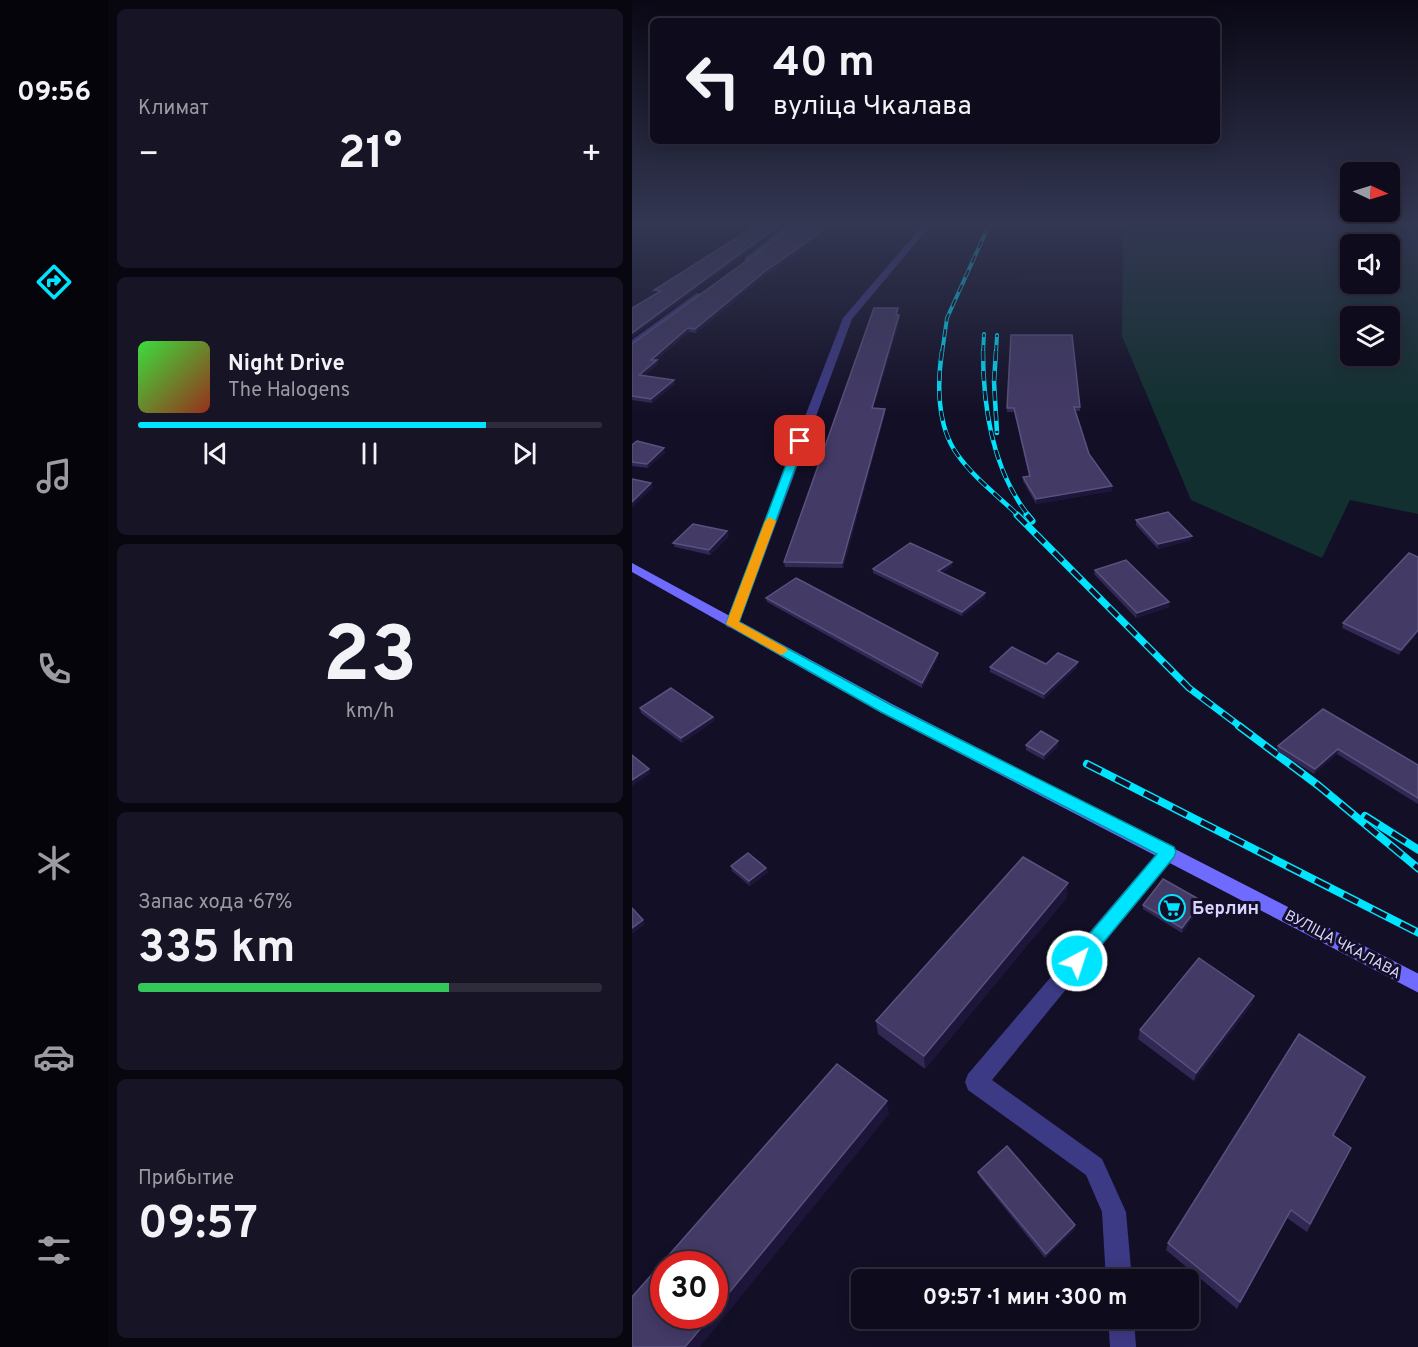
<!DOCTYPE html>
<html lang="ru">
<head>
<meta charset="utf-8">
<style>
	body { margin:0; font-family:Overpass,sans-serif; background:#171425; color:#f1f3f6; height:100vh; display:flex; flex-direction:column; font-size:22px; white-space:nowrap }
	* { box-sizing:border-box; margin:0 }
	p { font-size:20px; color:#9b9ba3 }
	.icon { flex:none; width:33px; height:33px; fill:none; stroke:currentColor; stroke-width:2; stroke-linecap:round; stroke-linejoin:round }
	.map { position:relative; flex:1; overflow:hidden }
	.details { display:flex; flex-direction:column; gap:9px; padding:9px; background:#08060f; width:524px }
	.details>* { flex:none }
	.banner { position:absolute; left:18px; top:18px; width:570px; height:126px; border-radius:9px; box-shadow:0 3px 15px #0003,0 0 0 2px #2e2b3b; background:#0e0b1c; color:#f1f3f6; overflow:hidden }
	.needle { width:39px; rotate:94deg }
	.tools { position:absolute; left:708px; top:162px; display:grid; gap:12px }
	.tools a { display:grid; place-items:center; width:60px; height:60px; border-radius:9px; background:#0e0b1c; box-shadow:0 3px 15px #0003,0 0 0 2px #2e2b3b; font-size:30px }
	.speed { position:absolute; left:18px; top:1251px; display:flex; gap:12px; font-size:30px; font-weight:700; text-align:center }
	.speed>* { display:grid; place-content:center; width:78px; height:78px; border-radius:50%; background:#0e0b1c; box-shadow:0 3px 15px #0003,0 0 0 2px #2e2b3b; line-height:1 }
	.speed .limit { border:9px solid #d22; background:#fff; color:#111 }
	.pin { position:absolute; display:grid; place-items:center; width:51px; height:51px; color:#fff; margin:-26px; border-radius:12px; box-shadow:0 3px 9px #0006 }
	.me { position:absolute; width:66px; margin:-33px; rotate:40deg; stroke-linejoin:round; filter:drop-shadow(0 0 4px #0008) }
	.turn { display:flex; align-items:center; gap:21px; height:126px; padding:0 24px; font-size:27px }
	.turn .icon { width:78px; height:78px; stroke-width:2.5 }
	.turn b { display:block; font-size:42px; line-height:51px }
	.big { font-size:45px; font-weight:700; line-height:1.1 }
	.details .tile { flex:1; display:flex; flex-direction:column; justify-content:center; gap:9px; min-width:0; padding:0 21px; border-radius:9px; background:#171425 }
	.details .dial { align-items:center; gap:0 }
	.dial b { font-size:78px; line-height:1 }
	.song { display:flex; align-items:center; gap:18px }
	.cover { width:72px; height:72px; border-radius:9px; background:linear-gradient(135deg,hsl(120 70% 55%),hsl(10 70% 35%)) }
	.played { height:6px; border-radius:3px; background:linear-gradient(90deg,#00e5ff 75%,#2e2b3b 75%) }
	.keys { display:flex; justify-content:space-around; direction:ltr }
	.heat { display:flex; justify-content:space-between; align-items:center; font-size:33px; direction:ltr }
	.charge { height:9px; border-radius:4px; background:linear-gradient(90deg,#34c759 67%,#2e2b3b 0) }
	.trip { position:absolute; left:219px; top:1269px; width:348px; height:60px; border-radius:9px; background:#0e0b1c; box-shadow:0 3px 15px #0003,0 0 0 2px #2e2b3b; font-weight:700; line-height:60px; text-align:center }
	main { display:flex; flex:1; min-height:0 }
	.tab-bar { display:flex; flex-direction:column; width:108px; justify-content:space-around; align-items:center; background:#06040b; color:#9b9ba3 }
	.tab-bar .icon { width:42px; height:42px }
	.tab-bar .on { color:#00e5ff }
	.tab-bar b { font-size:27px; color:#f1f3f6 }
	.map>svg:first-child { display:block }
	.green { fill:#12302f; fill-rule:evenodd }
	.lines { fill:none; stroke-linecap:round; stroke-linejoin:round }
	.canal { fill:#0c2248; fill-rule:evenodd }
	.street { fill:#3d3a85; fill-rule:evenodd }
	.secondary { fill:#6f6bff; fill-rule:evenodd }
	.rail-far3-casing { stroke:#00e5ff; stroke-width:4 }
	.rail-far2-casing { stroke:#00e5ff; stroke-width:4.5 }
	.rail-far1-casing { stroke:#00e5ff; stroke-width:7 }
	.rail-casing { stroke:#00e5ff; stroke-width:8 }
	.rail-far3 { stroke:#130f26; stroke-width:2; stroke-dasharray:8; stroke-linecap:butt }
	.rail-far2 { stroke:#130f26; stroke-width:3; stroke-dasharray:10; stroke-linecap:butt }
	.rail-far1 { stroke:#130f26; stroke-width:4.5; stroke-dasharray:13; stroke-linecap:butt }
	.rail { stroke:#130f26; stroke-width:5; stroke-dasharray:16; stroke-linecap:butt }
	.wall { fill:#312854 }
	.shaded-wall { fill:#1d163a }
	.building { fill:#433a66; stroke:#5a527e; stroke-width:1.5 }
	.route { fill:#00e5ff; stroke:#0095a6; stroke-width:1.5 }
	.slow { fill:#f59e0b }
	.labels { text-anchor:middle; stroke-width:6; stroke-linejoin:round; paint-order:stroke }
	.street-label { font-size:15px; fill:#d9d4ff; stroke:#130f26 }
	.near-poi-label { font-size:18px; font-weight:bold; fill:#d9d4ff; stroke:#130f26; text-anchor:start }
</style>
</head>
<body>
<main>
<nav class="tab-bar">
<b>09:56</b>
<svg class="icon on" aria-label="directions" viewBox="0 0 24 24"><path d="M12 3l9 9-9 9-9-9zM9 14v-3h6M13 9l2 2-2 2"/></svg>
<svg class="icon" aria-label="music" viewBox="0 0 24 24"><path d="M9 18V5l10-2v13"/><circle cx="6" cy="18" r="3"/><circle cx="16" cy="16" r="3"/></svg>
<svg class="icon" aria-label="phone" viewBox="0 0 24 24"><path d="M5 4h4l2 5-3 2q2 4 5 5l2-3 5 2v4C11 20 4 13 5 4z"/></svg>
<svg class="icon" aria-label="climate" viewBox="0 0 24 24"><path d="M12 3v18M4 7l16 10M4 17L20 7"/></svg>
<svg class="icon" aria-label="car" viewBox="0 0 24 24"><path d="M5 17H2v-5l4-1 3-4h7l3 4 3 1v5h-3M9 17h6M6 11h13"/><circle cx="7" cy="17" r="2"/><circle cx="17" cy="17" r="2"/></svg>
<svg class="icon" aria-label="filters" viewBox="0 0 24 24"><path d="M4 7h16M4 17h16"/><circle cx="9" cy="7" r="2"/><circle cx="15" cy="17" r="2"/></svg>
</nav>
<section class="details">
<div class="tile"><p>Климат</p>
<div class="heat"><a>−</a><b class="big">21°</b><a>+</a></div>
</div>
<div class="tile">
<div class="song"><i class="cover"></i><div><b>Night Drive</b><p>The Halogens</p></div></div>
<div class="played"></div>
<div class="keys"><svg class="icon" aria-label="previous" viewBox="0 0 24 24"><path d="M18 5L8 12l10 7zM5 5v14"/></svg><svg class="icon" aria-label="pause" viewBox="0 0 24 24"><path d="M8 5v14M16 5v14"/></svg><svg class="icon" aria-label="next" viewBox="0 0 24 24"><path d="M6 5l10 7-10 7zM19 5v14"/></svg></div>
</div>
<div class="tile dial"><b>23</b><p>km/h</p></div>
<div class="tile"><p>Запас хода · 67%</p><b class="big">335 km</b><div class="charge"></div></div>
<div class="tile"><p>Прибытие</p><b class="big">09:57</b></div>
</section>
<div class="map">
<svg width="787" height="1347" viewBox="0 0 787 1347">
	<rect width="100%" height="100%" fill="#130f26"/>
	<path class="green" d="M 491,225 L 786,225 L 786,514 L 718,500 L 690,558 L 559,500 L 490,336 ZM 718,244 L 758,244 L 758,284 L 718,284 ZM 718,316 L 758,316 L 758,356 L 718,356 Z"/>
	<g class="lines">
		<polygon class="canal" points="718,225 736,225 787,240 787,248"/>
		<g class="street">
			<polygon points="156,225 165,225 119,262 113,262 113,258"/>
			<polygon points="291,225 299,225 220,319 107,624 100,628 95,627 93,624 211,318"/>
			<polygon points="65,293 72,295 0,347 0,340"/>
			<polygon points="536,845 542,847 545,852 542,857 360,1080 470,1159 494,1212 500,1280 474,1280 470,1212 454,1175 336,1090 333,1082 336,1074 530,847"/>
			<polygon points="476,1318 502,1318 504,1347 478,1347"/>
		</g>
		<polygon class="secondary" points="0,563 260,704 787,974 787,993 248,712 0,572"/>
		<defs>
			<g id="rail-far3">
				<polyline points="310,353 315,318 357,225"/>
				<polyline points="351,353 352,334"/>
				<polyline points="364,353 365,335"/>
			</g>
			<g id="rail-far2">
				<path d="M 310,351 C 305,384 305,426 325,454 C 341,477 367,497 387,516"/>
				<path d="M 351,351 C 351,408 361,471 397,516"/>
				<polyline points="364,351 362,382 365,433"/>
			</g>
			<g id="rail-far1">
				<polyline points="385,515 557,688 609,727"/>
				<polyline points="395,515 400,521"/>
			</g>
			<g id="rail">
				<polyline points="607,726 687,786 787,869"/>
				<polyline points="455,764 787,933"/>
				<polyline points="733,816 787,850"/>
			</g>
		</defs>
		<use href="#rail-far3" class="rail-far3-casing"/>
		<use href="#rail-far2" class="rail-far2-casing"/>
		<use href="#rail-far1" class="rail-far1-casing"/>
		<use href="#rail" class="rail-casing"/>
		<use href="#rail-far3" class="rail-far3"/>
		<use href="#rail-far2" class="rail-far2"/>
		<use href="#rail-far1" class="rail-far1"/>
		<use href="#rail" class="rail"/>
	</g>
	<g class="wall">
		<polygon points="164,225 192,225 188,228 194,232 133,276 64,333 57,332 24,360 25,360 26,364 12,376 43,384 20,403 0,400 0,344"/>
		<polygon points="266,312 265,315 268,319 241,408 253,413 211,568 153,567 152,562"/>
		<polygon points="379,335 448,407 448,411 443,411 457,454 480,491 404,504 391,481 391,477 397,476 382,412 375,412"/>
		<polygon points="0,445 33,452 16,468 0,466"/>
		<polygon points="504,520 559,540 526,549 504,525"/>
		<polygon points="97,536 78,555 43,547 41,543"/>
		<polygon points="320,562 320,566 310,573 353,593 353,598 330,616 241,573 241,569"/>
		<polygon points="463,570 537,607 504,618 462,574"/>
		<polygon points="134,598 306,653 306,657 290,688 135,602"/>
		<polygon points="711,623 786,632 767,655 710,628"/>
		<polygon points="414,664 445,667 412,699 358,672 358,667"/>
		<polygon points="8,708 81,717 82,721 50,743 9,713"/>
		<polygon points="691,709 786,765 786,804 705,754 682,774 645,751 646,746"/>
		<polygon points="426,741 426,746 412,760 394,750 394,745"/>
		<polygon points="99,866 134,868 136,872 118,886 100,871"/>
		<polygon points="435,897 293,1069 246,1034 244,1021"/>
		<polygon points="511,905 569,906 550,933 511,909"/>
		<polygon points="622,996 619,1005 562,1081 506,1039 508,1030"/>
		<polygon points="733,1077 701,1135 719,1148 675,1232 655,1218 605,1309 534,1250 536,1243"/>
		<polygon points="346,1172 443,1225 443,1229 413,1258 347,1176"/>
	</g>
	<g class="shaded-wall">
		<polygon points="147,225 152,225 0,337 0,333"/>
		<polygon points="193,229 194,232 133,276 64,333 63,329 132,272"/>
		<polygon points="267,315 268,319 240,413 240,408"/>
		<polygon points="56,328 57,332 20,364 19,360"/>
		<polygon points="25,360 26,364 8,379 7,375"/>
		<polygon points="42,380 43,384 20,403 19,399"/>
		<polygon points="253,409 253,413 211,568 210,563"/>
		<polygon points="32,448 33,452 16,468 15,464"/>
		<polygon points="19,483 21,488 0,508 0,502"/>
		<polygon points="480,486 480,491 404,504 404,499"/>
		<polygon points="95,531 97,536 78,555 77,550"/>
		<polygon points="560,536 559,540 526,549 526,544"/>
		<polygon points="320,562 320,566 307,576 306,571"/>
		<polygon points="353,593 353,598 330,616 330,612"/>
		<polygon points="537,602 537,607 504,618 505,613"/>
		<polygon points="786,630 786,632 767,655 769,650"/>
		<polygon points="306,653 306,657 290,688 290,683"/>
		<polygon points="446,662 445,667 412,699 412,694"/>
		<polygon points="81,717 82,721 50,743 49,738"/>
		<polygon points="426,741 426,746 412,760 412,755"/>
		<polygon points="706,749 705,754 682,774 683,769"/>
		<polygon points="17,769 19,773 0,786 0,780"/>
		<polygon points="134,868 136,872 118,886 117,881"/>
		<polygon points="436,883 435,897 293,1069 292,1056"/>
		<polygon points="570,901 569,906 550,933 550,928"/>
		<polygon points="11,920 13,924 0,934 0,928"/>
		<polygon points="622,996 619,1005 562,1081 564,1073"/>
		<polygon points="255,1101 257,1114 68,1347 53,1347 79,1316 82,1316 82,1311"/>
		<polygon points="659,1210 655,1218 605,1309 608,1302"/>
		<polygon points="443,1225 443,1229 413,1258 414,1254"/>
	</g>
	<g class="building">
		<polygon points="125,225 147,225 0,333 0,308 29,291 22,290"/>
		<polygon points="164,225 187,225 183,228 193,229 132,272 63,329 56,328 19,360 25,360 7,375 42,380 19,399 0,396 0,344"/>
		<polygon points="242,308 266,308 264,315 267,315 240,408 253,409 210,563 152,562"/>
		<polygon points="379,335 440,335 448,407 442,407 457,454 480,486 404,499 391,477 398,476 382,408 375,408"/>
		<polygon points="5,441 32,448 15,464 0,462 0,445"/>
		<polygon points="0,479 19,483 0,502"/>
		<polygon points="536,512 560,536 526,544 504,520"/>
		<polygon points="61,524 95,531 77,550 41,543"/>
		<polygon points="278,543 320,562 306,571 353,593 330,612 241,569"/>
		<polygon points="777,553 786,557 786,630 769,650 711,623"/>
		<polygon points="494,560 537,602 505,613 463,570"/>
		<polygon points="164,578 306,653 290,683 134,598"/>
		<polygon points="380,647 414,664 426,653 446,662 412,694 358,667"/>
		<polygon points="39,688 81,717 49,738 8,708"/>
		<polygon points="691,709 786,765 786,798 706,749 683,769 646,746"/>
		<polygon points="409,731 426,741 412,755 394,745"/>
		<polygon points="0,755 17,769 0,780"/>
		<polygon points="116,853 134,868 117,881 99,866"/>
		<polygon points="391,857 436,883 292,1056 244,1021"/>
		<polygon points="531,879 570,901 550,928 511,905"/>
		<polygon points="0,908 11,920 0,928"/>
		<polygon points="567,958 622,996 564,1073 508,1030"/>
		<polygon points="667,1034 733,1077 701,1135 719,1148 678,1224 659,1210 608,1302 536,1243"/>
		<polygon points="205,1064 255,1101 82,1311 82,1264 32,1264 32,1316 79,1316 53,1347 0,1347 0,1297"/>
		<polygon points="375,1146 443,1225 414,1254 346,1172"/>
	</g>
	<linearGradient id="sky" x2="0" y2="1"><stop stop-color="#0a0815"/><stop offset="0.54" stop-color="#333752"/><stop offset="1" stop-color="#333752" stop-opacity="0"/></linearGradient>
	<rect width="787" height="414" fill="url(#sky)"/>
	<polygon class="route" points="168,438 173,441 107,622 259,705 542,847 544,852 542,857 451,967 445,969 439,967 436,961 439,956 525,854 249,712 94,624 163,441"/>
	<polygon class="slow" points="138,517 144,521 107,622 154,648 156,651 149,655 94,624 133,521"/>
	<defs>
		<symbol id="supermarket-ring" viewBox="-11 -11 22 22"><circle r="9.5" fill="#130f26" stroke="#00e5ff" stroke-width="1.5"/><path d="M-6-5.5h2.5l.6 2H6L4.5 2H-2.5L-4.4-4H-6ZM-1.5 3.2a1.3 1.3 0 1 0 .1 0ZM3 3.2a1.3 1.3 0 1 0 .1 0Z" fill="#00e5ff"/></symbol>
	</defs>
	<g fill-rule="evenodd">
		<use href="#supermarket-ring" x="525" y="893" width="30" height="30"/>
	</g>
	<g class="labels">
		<g class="street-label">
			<text transform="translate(711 944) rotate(28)" y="5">ВУЛІЦА ЧКАЛАВА</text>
		</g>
		<g class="near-poi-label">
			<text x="560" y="914">Берлин</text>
		</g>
	</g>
</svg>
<div class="tools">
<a><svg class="needle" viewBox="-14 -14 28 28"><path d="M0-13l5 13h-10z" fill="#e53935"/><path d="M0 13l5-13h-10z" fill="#9b9ba3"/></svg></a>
<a><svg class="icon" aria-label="sound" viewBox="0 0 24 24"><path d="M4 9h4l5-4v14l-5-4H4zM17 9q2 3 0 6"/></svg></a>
<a><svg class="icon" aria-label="layers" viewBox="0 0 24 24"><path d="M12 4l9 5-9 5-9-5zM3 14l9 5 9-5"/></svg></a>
</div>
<div class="speed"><div class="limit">30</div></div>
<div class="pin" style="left:168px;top:441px;background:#d93025"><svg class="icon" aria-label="arrive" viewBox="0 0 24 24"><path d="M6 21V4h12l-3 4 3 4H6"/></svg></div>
<svg class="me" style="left:445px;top:961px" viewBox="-20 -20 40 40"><circle r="17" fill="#00e5ff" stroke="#fff" stroke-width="3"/><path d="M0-11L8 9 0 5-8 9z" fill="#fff"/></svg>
<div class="trip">09:57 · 1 мин · 300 m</div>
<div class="banner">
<div class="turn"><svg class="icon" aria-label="left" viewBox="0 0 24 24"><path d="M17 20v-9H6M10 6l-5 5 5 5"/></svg><div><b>40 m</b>вуліца Чкалава</div></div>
</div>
</div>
</main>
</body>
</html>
